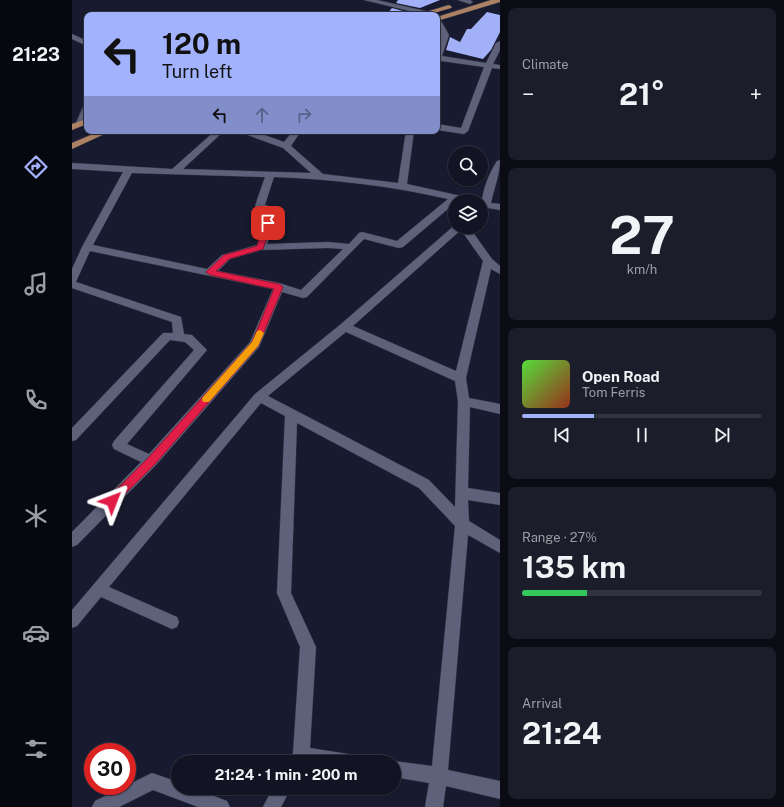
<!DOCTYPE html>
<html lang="en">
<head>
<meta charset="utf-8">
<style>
	body { margin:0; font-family:"Public Sans",sans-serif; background:#1b1d2b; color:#f1f3f6; height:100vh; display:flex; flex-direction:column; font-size:15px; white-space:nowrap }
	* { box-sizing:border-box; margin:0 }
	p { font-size:13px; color:#9c9ea6 }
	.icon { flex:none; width:22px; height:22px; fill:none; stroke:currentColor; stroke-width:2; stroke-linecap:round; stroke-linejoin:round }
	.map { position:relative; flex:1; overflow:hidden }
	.sheet { display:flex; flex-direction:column; gap:8px; padding:8px; background:#0a0b13; width:284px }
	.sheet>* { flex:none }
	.banner { position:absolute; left:12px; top:12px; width:356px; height:122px; border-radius:8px; box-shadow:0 1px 3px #0004,0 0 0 1px #313341; background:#a2b2fd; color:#111; overflow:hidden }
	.tools { position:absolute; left:376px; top:146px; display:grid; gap:8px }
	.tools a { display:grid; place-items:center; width:40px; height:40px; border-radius:50%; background:#121423; box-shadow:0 1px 3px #0004,0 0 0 1px #313341; font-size:20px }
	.speed { position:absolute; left:12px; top:743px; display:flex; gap:8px; font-size:20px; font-weight:700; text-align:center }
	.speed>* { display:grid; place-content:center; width:52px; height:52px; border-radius:50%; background:#121423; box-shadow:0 1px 3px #0004,0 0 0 1px #313341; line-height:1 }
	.speed .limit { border:6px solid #d22; background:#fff; color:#111 }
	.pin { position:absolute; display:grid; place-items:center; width:34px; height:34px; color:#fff; margin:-17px; border-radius:8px; box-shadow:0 2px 6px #0006 }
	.me { position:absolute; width:44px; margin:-22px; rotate:45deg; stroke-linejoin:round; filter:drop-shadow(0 0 3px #0008) }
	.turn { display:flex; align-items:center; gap:14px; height:84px; padding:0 12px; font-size:18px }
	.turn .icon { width:52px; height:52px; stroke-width:2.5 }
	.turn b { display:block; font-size:28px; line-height:34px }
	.lanes { display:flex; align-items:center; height:38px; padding:0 12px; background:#0003; justify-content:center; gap:20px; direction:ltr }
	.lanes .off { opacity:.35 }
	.big { font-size:30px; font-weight:700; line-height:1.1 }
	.sheet .card { flex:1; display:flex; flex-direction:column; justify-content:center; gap:6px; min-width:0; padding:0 14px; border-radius:8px; background:#1b1d2b }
	.sheet .dial { align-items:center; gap:0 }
	.dial b { font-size:52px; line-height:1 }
	.song { display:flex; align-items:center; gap:12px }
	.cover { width:48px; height:48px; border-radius:6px; background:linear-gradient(135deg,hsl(110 70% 55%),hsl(10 70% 35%)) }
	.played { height:4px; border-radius:2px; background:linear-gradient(90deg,#a2b2fd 30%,#313341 30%) }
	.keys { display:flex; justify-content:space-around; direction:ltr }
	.heat { display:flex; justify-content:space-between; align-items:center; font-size:22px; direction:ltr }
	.charge { height:6px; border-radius:3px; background:linear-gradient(90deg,#34c759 27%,#313341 0) }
	.trip { position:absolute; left:99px; top:755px; width:230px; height:40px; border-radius:20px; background:#121423; box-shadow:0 1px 3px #0004,0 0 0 1px #313341; font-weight:700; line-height:40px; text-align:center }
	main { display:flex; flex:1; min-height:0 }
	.menu { display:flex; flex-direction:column; width:72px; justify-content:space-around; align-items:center; background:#07080e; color:#9c9ea6 }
	.menu .icon { width:28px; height:28px }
	.menu .current { color:#a2b2fd }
	.menu b { font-size:18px; color:#f1f3f6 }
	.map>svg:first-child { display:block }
	.building { fill:#a2b0f8 }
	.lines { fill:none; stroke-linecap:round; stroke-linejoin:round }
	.minor-casing { stroke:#333545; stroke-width:1 }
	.major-casing { stroke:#333545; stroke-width:1 }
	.minor { fill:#5d627a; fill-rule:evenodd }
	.major { fill:#ad8264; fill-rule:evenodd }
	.route { fill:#e11d48; stroke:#92132f }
	.slow { fill:#f59e0b }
</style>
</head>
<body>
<main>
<nav class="menu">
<b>21:23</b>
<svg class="icon current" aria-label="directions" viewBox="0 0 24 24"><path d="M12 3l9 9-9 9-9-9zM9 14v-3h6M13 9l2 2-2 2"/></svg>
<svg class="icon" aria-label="music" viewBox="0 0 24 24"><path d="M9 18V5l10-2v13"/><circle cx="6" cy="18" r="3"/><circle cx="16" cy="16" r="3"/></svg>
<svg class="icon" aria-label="phone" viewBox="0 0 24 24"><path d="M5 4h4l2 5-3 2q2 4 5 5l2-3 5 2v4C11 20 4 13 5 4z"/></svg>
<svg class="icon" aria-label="climate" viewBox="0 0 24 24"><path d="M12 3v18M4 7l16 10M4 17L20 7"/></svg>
<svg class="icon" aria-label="car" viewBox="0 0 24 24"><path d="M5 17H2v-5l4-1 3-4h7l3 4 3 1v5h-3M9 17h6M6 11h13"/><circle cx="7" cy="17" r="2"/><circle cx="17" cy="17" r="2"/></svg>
<svg class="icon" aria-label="filters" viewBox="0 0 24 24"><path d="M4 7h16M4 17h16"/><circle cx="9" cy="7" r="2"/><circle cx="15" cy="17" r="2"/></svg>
</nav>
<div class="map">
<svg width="428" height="807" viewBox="0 0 428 807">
	<rect width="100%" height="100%" fill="#181b2f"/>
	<g class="building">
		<polygon points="326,0 368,0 348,8 324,3"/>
		<polygon points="320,8 338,13 332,15 314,15"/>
		<polygon points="415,12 428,15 428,32 419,50 411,59 374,50 378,37 388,42 395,29 399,29"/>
	</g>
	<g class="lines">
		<defs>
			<g id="minor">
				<polygon points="292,0 305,0 358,12 362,15 354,15"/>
				<polygon points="386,0 398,0 401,2 398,4"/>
				<polygon points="365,17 368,19 377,35 370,56 414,63 424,43 428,41 428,50 421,64 428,65 428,69 420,68 396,131 392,134 365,130 365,124 389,128 412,67 369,61 365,63 365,49 369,35 365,26"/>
				<polygon points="0,34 15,41 15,46 0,39"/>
				<polygon points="12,105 15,105 15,116 11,125 5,125 4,123"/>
				<path d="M 143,131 L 152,131 L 111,169 L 239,173 L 211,148 L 170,133 L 169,131 L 181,131 L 212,142 L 221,131 L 229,131 L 219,146 L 251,174 L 326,183 L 334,131 L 342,131 L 335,184 L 398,198 L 403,201 L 383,201 L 383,203 L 331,247 L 327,248 L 292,239 L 235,297 L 231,298 L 210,292 L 187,347 L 84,465 L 5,545 L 0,547 L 0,532 L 69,462 L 42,449 L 40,445 L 42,441 L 122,350 L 113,342 L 98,340 L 4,440 L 0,441 L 0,428 L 91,333 L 101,333 L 100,322 L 0,288 L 0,269 L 10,247 L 51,172 L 0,169 L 0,163 L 100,169 ZM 60,173 L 193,177 L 183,206 L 185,208 L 195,211 L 185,245 L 150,255 L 135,269 L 21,245 ZM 202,177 C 261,179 319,186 376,199 L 325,241 L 290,232 L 287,233 L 277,244 L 256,242 L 195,244 L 205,210 L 203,208 L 193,205 ZM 256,248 L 271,249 L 229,290 L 207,283 L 146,271 L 158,259 L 189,250 ZM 18,251 L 201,289 L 178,342 L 77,454 L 55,444 L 135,350 L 120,335 L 112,334 L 109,317 L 4,282 Z"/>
				<path d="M 428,160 C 428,174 422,189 419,203 L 428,204 L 428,210 L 416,208 L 409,212 C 409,195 415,176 425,161 Z"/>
				<path d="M 383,225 L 383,227 L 397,227 L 420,259 L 428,266 L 428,274 L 419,269 L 394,378 L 397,398 L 428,404 L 428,414 L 398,407 L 396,488 L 428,493 L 428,505 L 396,500 L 397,521 L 428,540 L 428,553 L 396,535 L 376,770 L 428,781 L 428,799 L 374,786 L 371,807 L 353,807 L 357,783 L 322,777 L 322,762 L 319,762 L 322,761 L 360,766 L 383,526 L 347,488 L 225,423 L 219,593 L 244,647 L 238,748 L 276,754 L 282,756 L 284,762 L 217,762 L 221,753 L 228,647 L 205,593 L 213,416 L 189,403 L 37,587 L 105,617 L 107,622 L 105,627 L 100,629 L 29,597 L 5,626 L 0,628 L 0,610 L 183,394 L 269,324 ZM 389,230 L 411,261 L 384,371 L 281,326 ZM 274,332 L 383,381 L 386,401 L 383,507 L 357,480 L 196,396 Z"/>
				<polygon points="80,773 106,782 106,788 121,788 155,801 158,807 126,807 81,790 47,807 20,807 23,801"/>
				<polygon points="201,788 219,788 209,807 191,807"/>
			</g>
			<g id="major">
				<polygon points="419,0 428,0 428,2 365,21 365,17"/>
				<polygon points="377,5 380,7 379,8 355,15 344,15"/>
				<polygon points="15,119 15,124 0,130 0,124"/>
				<polygon points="28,131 39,131 0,149 0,143"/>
			</g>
		</defs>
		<use href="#minor" class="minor-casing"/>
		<use href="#major" class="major-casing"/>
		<use href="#minor" class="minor"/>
		<use href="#major" class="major"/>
	</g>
	<polygon class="route" points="196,220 200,223 191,249 157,259 144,271 207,284 211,287 186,346 83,464 43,504 40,505 36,504 35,501 36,498 76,458 180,342 202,289 138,275 134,272 152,255 185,246 192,223"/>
	<polygon class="slow" points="188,330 192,333 186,346 137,402 131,402 130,399 131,397 180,342 185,331"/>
</svg>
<div class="tools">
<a><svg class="icon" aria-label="search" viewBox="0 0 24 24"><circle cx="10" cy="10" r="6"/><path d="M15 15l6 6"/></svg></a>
<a><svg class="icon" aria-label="layers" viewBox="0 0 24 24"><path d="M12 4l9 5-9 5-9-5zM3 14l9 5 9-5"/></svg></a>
</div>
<div class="speed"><div class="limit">30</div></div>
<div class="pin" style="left:196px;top:223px;background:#d93025"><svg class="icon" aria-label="arrive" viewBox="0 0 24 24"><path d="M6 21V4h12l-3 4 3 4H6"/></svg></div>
<svg class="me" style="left:40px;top:501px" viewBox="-20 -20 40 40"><path d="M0-17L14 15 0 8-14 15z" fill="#e11d48" stroke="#fff" stroke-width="4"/></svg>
<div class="trip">21:24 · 1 min · 200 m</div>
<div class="banner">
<div class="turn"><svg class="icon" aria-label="left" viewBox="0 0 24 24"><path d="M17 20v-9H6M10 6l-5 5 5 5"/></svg><div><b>120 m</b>Turn left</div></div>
<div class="lanes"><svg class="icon" aria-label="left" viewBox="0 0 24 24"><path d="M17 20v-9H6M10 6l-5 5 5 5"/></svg><svg class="icon off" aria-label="ahead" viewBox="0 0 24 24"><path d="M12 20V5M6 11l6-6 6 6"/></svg><svg class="icon off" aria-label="right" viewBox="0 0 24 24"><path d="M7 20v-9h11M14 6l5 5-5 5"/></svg></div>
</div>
</div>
<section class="sheet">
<div class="card"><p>Climate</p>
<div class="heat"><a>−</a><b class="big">21°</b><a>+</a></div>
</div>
<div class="card dial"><b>27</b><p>km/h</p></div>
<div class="card">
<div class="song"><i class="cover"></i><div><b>Open Road</b><p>Tom Ferris</p></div></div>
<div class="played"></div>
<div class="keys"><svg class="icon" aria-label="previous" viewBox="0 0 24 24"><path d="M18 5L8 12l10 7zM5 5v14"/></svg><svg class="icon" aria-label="pause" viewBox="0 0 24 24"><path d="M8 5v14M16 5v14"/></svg><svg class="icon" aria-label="next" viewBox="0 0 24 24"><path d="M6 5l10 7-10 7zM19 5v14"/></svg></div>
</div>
<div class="card"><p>Range · 27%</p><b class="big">135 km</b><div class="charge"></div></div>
<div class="card"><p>Arrival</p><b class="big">21:24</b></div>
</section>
</main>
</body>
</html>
